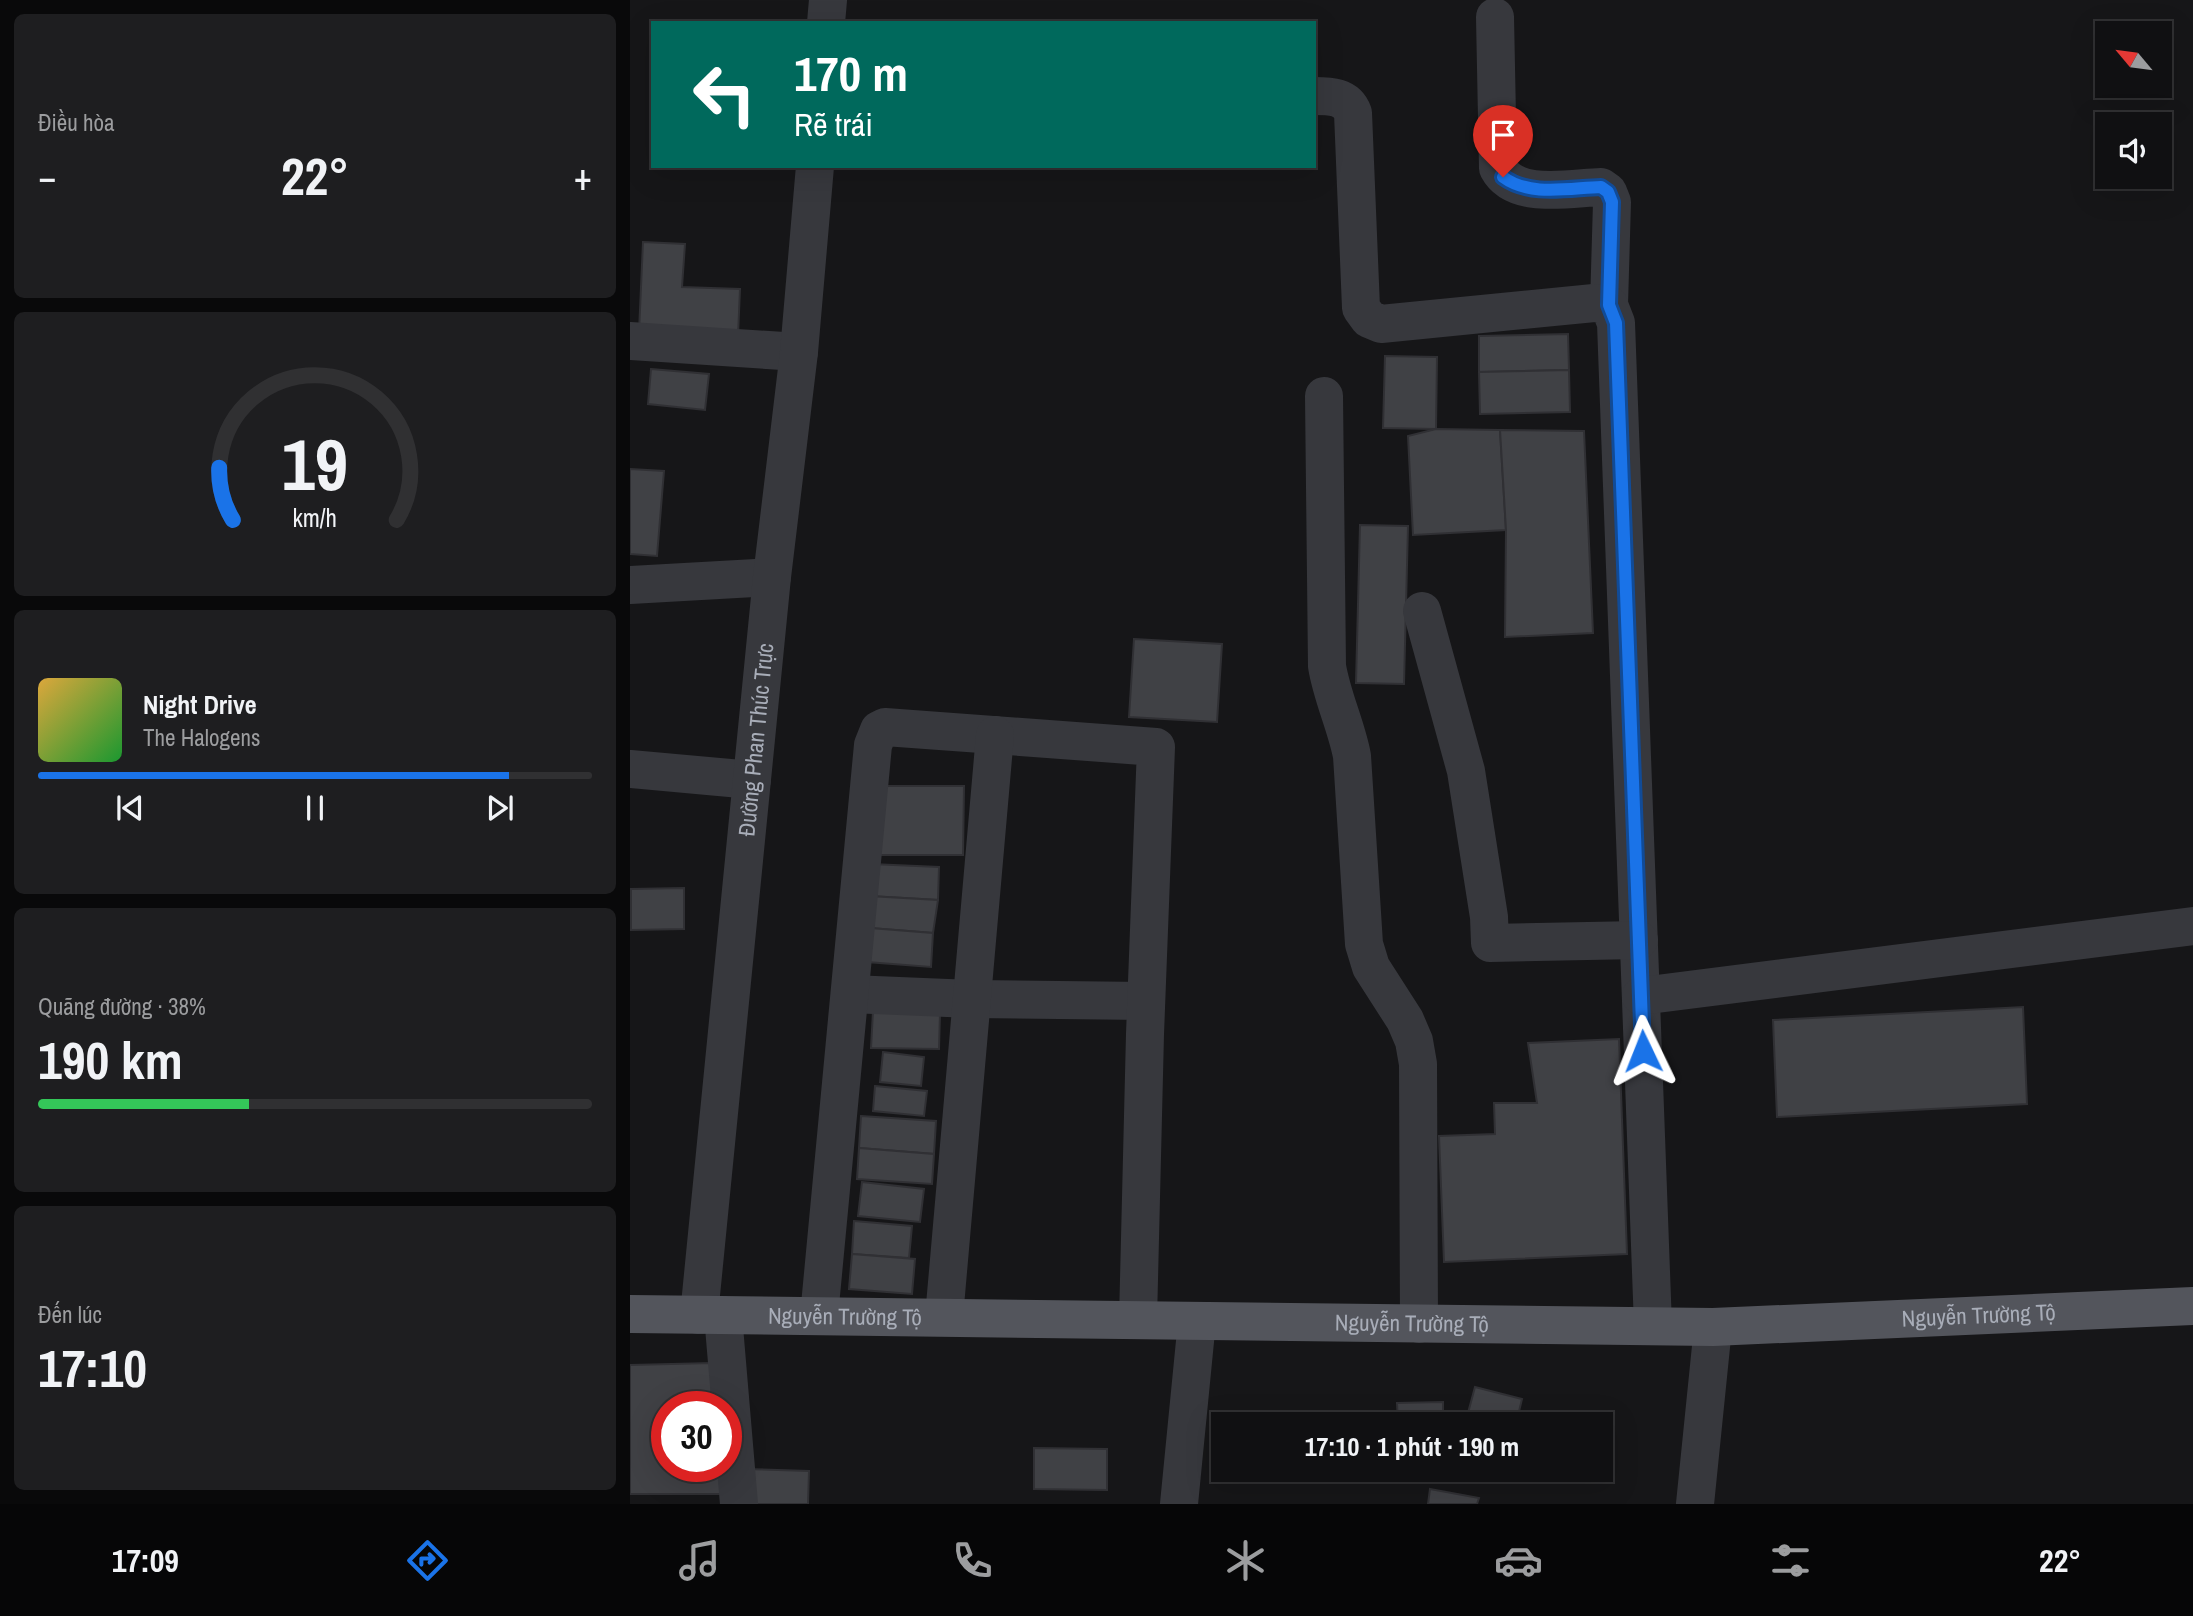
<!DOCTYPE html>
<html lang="vi">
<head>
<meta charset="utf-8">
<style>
	body { margin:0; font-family:"Archivo Narrow",sans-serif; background:#1e1e20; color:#f1f3f6; height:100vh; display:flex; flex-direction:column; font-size:26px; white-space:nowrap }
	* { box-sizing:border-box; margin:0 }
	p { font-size:23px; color:#9c9d9f }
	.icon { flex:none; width:38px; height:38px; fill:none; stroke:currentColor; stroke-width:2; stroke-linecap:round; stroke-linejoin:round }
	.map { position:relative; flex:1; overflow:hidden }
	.details { display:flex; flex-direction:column; gap:14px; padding:14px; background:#09090a; width:630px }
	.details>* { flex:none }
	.top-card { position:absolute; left:21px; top:21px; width:665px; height:147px; border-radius:0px; box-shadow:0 7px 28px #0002,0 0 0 2px #303032; background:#00695c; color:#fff; overflow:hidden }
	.needle { width:46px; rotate:299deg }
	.tools { position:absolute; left:1465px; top:21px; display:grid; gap:14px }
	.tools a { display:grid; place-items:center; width:77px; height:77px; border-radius:0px; background:#101012; box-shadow:0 7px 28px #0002,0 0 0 2px #303032; font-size:35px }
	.speed { position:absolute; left:21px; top:1391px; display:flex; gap:14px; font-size:35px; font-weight:700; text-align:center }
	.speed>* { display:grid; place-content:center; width:91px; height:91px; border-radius:50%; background:#101012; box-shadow:0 7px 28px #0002,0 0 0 2px #303032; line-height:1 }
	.speed .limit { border:10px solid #d22; background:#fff; color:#111 }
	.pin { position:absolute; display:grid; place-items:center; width:60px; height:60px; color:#fff; margin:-72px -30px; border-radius:50% 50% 50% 0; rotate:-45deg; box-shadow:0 0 7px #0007 }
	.pin .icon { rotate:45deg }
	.me { position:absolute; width:77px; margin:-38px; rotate:358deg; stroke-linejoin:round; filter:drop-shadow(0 0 5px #0008) }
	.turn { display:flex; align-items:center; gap:24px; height:147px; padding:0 28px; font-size:32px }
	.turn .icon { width:91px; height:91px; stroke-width:2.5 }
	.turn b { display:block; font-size:49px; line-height:60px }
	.big { font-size:52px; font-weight:800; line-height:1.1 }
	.details .widget { flex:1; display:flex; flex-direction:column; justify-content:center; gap:10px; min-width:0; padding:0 24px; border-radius:10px; background:#1e1e20 }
	.details .dial { align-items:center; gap:0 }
	.dial svg { height:182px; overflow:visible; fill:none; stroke:#303032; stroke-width:7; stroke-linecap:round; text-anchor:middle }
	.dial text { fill:#f1f3f6; stroke:none }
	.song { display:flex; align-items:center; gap:21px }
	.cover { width:84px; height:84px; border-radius:10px; background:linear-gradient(135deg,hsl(40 70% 55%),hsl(130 70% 35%)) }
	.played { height:7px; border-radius:4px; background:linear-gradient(90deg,#1a73e8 85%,#303032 85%) }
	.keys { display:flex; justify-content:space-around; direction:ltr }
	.heat { display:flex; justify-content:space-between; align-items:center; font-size:38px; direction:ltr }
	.charge { height:10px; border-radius:5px; background:linear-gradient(90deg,#34c759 38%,#303032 0) }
	.trip { position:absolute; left:581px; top:1412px; width:402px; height:70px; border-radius:0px; background:#101012; box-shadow:0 7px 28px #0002,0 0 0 2px #303032; font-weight:800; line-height:70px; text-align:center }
	.tab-bar { display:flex; height:112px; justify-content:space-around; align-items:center; background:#060607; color:#9c9d9f }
	.tab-bar .icon { width:49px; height:49px }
	.tab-bar .active { color:#1a73e8 }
	.tab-bar b { font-size:32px; color:#f1f3f6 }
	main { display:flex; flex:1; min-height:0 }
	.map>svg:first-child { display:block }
	.building { fill:#404145; stroke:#303034; stroke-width:2 }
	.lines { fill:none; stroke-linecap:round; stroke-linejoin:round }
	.minor { stroke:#37383d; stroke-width:38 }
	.major { stroke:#53555c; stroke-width:38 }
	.route-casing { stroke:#114b97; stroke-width:18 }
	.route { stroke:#1a73e8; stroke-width:12 }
	.labels { text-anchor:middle; stroke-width:5; stroke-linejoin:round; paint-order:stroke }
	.street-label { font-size:23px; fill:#a8adb8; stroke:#111113 }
</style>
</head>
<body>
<main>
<section class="details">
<div class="widget"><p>Điều hòa</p>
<div class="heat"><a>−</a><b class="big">22°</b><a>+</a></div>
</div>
<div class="widget dial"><svg viewBox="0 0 100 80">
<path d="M14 69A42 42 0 1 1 86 69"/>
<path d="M14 69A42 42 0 0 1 8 46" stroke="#1a73e8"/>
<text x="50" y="56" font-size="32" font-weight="700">19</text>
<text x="50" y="72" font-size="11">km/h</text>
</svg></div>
<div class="widget">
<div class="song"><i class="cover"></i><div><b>Night Drive</b><p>The Halogens</p></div></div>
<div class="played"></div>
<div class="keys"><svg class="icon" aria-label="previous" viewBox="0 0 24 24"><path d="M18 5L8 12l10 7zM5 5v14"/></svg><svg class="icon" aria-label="pause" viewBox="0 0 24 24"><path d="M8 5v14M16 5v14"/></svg><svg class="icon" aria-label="next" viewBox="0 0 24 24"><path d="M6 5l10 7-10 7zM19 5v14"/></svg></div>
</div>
<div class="widget"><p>Quãng đường · 38%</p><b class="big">190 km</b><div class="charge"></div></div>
<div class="widget"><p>Đến lúc</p><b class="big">17:10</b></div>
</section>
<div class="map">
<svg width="1563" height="1504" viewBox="0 0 1563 1504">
	<rect width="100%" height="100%" fill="#161618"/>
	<g class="building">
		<polygon points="13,242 55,244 52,287 110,289 108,336 9,332"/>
		<polygon points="938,334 939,370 849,372 849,336"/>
		<polygon points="755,356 807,357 806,429 753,428"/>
		<polygon points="21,369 79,374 75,410 18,404"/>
		<polygon points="939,370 940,412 850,414 849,372"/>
		<polygon points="806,429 870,430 876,530 783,535 778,436"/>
		<polygon points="870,430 954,431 963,633 875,637 876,530"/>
		<polygon points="0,469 34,471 27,556 0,554"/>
		<polygon points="730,525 778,526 774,684 726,683"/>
		<polygon points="504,639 592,644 587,722 499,717"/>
		<polygon points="248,786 334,786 333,855 248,855"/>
		<polygon points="241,864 309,867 308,900 239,896"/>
		<polygon points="54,888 54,929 1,930 1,889"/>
		<polygon points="239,896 308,900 303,933 240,928"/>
		<polygon points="240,928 303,933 301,967 237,962"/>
		<polygon points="1393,1007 1397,1104 1147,1117 1143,1020"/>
		<polygon points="243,1011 310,1013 309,1049 241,1048"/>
		<polygon points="989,1039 997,1254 814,1262 809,1136 865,1134 864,1103 907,1103 898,1043"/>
		<polygon points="253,1052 294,1057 291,1086 250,1082"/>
		<polygon points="245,1086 297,1091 294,1116 243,1111"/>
		<polygon points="231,1116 306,1121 304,1154 229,1148"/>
		<polygon points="229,1148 304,1154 302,1184 227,1179"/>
		<polygon points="232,1182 294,1189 290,1222 228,1216"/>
		<polygon points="224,1221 282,1226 279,1258 222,1254"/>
		<polygon points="222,1254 285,1259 282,1294 219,1289"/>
		<polygon points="82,1363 86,1407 37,1407 37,1466 90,1466 93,1494 0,1494 0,1365"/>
		<polygon points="845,1387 892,1399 886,1424 835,1424"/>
		<polygon points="813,1402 813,1424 768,1424 767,1403"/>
		<polygon points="404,1448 477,1449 477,1490 404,1489"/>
		<polygon points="114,1469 179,1471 178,1504 113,1504"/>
		<polygon points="800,1489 849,1498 847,1504 798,1504"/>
	</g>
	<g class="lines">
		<g class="minor">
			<path d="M 865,17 L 868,168 C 885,200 940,188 971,187 L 978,192 L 982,202 L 979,305"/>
			<polyline points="196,23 198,0"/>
			<path d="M 684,96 C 700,96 717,96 723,113 L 731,308 L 739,319 L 751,324 L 964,303 L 979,305 L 986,323 L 1023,1326"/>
			<polyline points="0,341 169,352"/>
			<path d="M 694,396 L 697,666 C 702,697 716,725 722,756 L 734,944 L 741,967 L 775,1020 L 784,1041 L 788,1064 L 789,1324"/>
			<polyline points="0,585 142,577"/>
			<polyline points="792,611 836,771 859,917 860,943 1009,940"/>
			<polyline points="0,769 122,780"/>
			<polyline points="220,994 342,999 516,1001"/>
			<polyline points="1011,996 1563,926"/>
			<path id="s1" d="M 69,1315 L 142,577 L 169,352 L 185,166"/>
			<polyline points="93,1315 109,1504"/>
			<polyline points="189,1316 243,745 249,730 255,727 526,747 515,1034 508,1320"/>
			<polyline points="314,1317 365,735"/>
			<polyline points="549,1504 567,1321"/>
			<polyline points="1065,1504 1083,1327"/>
		</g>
		<path class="major" id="s2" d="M 0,1314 L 1083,1327 L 1563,1306"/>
	</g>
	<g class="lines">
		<defs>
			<path id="route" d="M 873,177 C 900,197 939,188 971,187 L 978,192 L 982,202 L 979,305 L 986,323 L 1013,1051"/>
		</defs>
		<use href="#route" class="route-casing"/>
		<use href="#route" class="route"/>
	</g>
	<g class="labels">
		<g class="street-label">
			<text dy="8" stroke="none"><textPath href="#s1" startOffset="578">Đường Phan Thúc Trực</textPath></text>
			<text dy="8" stroke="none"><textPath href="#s2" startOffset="1349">Nguyễn Trường Tộ</textPath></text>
			<text dy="8" stroke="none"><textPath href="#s2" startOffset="215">Nguyễn Trường Tộ</textPath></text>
			<text dy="8" stroke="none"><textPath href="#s2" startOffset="782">Nguyễn Trường Tộ</textPath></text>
		</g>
	</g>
</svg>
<div class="tools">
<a><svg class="needle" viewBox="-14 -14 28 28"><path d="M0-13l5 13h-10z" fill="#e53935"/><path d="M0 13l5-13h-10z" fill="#9c9d9f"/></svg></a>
<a><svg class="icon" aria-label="sound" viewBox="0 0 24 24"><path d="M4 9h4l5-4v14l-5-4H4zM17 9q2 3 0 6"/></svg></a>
</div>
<div class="speed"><div class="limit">30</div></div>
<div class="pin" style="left:873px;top:177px;background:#d93025"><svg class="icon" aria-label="arrive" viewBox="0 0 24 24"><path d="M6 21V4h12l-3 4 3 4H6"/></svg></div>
<svg class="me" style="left:1013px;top:1051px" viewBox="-20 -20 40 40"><path d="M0-17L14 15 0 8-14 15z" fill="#1a73e8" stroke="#fff" stroke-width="4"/></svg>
<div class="trip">17:10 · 1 phút · 190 m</div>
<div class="top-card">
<div class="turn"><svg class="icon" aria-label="left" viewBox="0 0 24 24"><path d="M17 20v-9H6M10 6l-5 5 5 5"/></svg><div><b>170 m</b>Rẽ trái</div></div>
</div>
</div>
</main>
<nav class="tab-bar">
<b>17:09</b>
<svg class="icon active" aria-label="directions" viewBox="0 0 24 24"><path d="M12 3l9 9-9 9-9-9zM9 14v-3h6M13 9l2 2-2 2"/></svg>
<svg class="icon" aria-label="music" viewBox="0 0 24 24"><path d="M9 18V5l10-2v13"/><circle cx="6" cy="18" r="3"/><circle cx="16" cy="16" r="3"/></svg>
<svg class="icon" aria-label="phone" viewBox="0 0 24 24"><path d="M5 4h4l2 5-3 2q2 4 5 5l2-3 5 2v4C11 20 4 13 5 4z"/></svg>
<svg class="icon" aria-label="climate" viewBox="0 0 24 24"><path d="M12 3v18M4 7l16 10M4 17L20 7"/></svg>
<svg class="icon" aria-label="car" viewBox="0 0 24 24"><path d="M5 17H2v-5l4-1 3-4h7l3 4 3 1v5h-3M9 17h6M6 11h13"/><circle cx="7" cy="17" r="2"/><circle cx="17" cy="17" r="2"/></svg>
<svg class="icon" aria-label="filters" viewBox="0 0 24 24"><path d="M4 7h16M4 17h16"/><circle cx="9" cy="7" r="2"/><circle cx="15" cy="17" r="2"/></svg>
<b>22°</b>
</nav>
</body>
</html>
